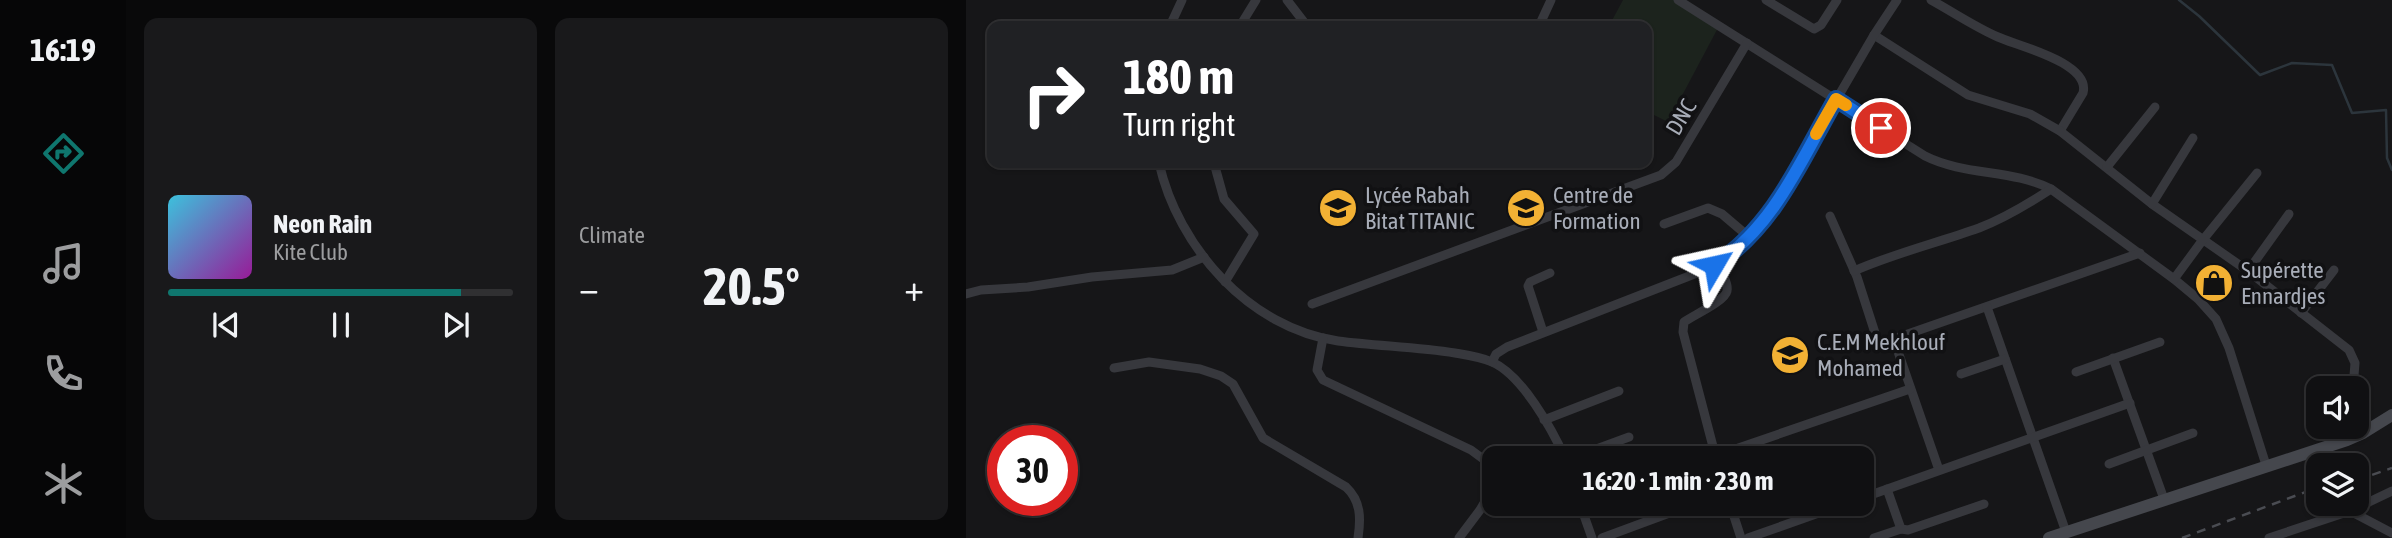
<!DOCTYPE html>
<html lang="en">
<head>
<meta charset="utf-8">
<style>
	body { margin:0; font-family:"Asap Condensed",sans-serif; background:#19191b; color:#f1f3f6; height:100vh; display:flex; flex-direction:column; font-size:26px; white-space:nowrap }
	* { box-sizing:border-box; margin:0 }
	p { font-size:23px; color:#9c9d9f }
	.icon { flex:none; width:38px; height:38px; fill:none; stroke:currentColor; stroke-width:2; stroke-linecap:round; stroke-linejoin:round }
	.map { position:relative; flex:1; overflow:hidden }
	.side { display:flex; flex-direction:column; gap:18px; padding:18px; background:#09090a; width:840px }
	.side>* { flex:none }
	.hud { position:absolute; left:21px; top:21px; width:665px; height:147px; border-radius:14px; box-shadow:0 2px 5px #0004,0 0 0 2px #303032; background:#202124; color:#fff; overflow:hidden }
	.fabs { position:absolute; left:1340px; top:376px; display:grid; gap:14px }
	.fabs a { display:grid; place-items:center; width:63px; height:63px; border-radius:14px; background:#101012; box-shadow:0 2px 5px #0004,0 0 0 2px #303032; font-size:35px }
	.speed { position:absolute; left:21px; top:425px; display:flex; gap:14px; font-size:35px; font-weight:700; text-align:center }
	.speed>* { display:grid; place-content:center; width:91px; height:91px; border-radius:50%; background:#101012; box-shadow:0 2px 5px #0004,0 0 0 2px #303032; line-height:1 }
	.speed .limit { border:10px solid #d22; background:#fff; color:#111 }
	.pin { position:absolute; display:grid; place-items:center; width:60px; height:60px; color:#fff; margin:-30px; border:4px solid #fff; border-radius:50%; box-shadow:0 2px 7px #0007 }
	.me { position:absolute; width:77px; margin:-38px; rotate:54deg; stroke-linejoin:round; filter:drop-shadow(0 0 5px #0008) }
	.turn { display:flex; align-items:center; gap:24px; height:147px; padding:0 21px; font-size:32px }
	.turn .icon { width:91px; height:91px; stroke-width:2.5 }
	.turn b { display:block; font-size:49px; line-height:60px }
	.big { font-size:52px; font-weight:700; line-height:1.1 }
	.side .tile { flex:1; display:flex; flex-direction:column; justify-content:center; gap:10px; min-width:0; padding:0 24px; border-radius:14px; background:#19191b }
	.song { display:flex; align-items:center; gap:21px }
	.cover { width:84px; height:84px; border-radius:10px; background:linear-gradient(135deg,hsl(190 70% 55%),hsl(300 70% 35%)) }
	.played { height:7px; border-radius:4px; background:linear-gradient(90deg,#0f766e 85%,#303032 85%) }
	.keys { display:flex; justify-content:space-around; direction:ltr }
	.heat { display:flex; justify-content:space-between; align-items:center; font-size:38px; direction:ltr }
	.side .tiles { flex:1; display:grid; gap:18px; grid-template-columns:repeat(2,1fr) }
	.trip { position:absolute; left:516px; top:446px; width:392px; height:70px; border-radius:14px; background:#101012; box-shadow:0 2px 5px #0004,0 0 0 2px #303032; font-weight:700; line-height:70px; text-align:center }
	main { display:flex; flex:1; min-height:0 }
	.tabs { display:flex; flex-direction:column; width:126px; justify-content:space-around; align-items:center; background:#060607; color:#9c9d9f }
	.tabs .icon { width:49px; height:49px }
	.tabs .selected { color:#0f766e }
	.tabs b { font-size:32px; color:#f1f3f6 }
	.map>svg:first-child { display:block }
	.green { fill:#1c231d }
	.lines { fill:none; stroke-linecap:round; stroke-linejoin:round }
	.stream { stroke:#2c353c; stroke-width:2.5 }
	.street { stroke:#37383d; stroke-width:9 }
	.secondary { stroke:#45474d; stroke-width:12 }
	.rail { stroke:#4a4c52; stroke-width:2.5; stroke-dasharray:9 7; stroke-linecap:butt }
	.route-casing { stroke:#114b97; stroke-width:18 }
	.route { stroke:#1a73e8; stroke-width:12 }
	.slow { stroke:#f59e0b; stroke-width:12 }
	.labels { text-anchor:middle; stroke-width:7; stroke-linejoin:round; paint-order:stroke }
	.street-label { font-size:23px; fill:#a8adb8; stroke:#111113 }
	.poi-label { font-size:23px; fill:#a8adb8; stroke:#111113; text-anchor:start }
</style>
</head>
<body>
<main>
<nav class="tabs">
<b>16:19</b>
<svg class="icon selected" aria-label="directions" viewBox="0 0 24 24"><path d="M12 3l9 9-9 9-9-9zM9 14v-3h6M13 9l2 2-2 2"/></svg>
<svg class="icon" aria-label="music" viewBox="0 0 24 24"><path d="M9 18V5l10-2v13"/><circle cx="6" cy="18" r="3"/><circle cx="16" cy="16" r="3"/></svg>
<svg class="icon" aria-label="phone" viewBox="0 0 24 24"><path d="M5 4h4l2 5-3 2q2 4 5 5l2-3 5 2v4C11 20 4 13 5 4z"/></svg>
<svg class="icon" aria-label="climate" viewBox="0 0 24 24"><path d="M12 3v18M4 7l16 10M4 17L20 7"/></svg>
</nav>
<section class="side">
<div class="tiles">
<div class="tile">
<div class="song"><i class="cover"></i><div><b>Neon Rain</b><p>Kite Club</p></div></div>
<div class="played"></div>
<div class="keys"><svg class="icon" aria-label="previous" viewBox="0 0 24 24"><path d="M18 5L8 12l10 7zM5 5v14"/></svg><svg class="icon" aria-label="pause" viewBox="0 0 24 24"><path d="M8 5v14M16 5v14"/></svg><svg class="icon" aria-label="next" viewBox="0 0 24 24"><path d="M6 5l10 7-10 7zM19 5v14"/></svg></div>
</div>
<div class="tile"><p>Climate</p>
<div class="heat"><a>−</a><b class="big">20.5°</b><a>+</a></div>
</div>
</div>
</section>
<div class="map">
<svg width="1426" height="538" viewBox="0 0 1426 538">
	<rect width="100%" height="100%" fill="#161618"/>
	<polygon class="green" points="657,0 711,0 753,26 702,122 688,115 681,125 681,26 643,26"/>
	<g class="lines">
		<polyline class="stream" points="1213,0 1233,16 1294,75 1326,63 1366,65 1386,113 1420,110 1421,158 1426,170"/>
		<g class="street">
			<polyline points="321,0 341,26"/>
			<path d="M 712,0 L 959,156 C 999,176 1046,169 1085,189 L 1208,279 L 1232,299 L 1250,319 L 1263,348 L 1300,465"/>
			<polyline points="800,0 848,29 855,25 871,0"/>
			<path d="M 965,0 C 987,12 1009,27 1032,37 C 1052,46 1125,63 1117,93 L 1094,131"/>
			<polyline points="204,26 216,0"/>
			<polyline points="274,26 290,0"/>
			<polyline points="573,26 585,0"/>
			<polyline points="908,35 1002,95 1064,114 1094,131 1186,204 1282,271 1383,350 1389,363 1387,388"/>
			<path d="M 193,163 C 212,247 283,328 372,341 C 411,346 451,347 489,353 C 501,355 515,357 526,362 C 556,375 586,429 599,458"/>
			<polyline points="248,163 258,199 288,234 259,282"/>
			<polyline points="1141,167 1189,107"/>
			<polyline points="1186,204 1227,138"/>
			<polyline points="864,216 891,277 910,336 916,343 1174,253"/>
			<polyline points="698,224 742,208 756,214 783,237"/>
			<path d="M 888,271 C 929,253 971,243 1013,228 C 1039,218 1062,204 1085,189"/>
			<polyline points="1282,271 1323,214"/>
			<polyline points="1208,279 1236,241 1291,173"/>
			<polyline points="0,294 15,290 62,287 126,277 206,270 238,257"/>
			<polyline points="346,304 695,175 710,162 781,43"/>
			<polyline points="1021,307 1100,532"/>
			<polyline points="1335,313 1368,270"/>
			<polyline points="577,332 562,286 564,282 584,273"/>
			<polyline points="357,338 351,370 357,380 505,450 528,467"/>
			<polyline points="928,340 973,470"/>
			<polyline points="1147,358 1198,499"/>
			<polyline points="526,362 530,354 541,347 731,273 762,256 777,243 809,205 908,35 931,0"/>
			<path d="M 148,368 L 183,362 L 234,369 L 255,376 L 267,384 L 297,438 L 380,487 C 395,501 395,518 392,538"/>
			<polyline points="1110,372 1194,342"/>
			<polyline points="995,374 1039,359"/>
			<polyline points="578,420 653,391"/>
			<polyline points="749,456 944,389"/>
			<polyline points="606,458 663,437"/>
			<path d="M 750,458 L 717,332 L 718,322 C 728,315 759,301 761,291 C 763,283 754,270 751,263"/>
			<polyline points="1143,464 1227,433"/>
			<polyline points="921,489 935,529"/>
			<polyline points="896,498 1164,403"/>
			<polyline points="614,504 626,538"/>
			<polyline points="764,504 775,538"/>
			<polyline points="1384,511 1426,533"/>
			<polyline points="493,538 514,510 528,486"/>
			<polyline points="636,538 725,505"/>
			<polyline points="782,538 878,504"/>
			<polyline points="908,538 935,529 942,530 1018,504"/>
			<polyline points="1303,538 1384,511 1426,491"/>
		</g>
		<polyline class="secondary" points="1083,538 1381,440 1397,433 1426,415"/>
		<g class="rail">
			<polyline points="1391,480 1426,468"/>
			<polyline points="1216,538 1353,487"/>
		</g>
	</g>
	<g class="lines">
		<defs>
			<path id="route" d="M 748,265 C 808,228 836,158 870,99 L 915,128"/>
		</defs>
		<use href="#route" class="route-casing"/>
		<use href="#route" class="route"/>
		<polyline class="slow" points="850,134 870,99 880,105"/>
	</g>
	<defs>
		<symbol id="university-disc" viewBox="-11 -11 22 22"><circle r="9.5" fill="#f2b134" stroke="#111113"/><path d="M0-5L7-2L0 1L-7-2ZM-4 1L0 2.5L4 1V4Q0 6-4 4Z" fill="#111"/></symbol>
		<symbol id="shop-disc" viewBox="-11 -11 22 22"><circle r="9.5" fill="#f2b134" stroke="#111113"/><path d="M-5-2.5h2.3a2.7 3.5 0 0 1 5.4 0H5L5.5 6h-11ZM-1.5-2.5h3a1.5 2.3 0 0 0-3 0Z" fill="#111"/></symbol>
		<symbol id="school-disc" viewBox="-11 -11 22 22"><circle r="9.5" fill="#f2b134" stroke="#111113"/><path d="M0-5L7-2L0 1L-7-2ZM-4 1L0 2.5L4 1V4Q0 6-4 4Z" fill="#111"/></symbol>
	</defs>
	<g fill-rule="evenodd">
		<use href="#university-disc" x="350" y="186" width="44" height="44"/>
		<use href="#university-disc" x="538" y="186" width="44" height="44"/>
		<use href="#shop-disc" x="1226" y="261" width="44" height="44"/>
		<use href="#school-disc" x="802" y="333" width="44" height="44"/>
	</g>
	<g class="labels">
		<g class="street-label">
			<text transform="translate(715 117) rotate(-59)" y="8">DNC</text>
		</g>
		<g class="poi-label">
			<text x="399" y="203">Lycée Rabah<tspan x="399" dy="26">Bitat TITANIC</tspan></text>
			<text x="587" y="203">Centre de<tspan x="587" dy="26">Formation</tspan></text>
			<text x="1275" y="278">Supérette<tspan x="1275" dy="26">Ennardjes</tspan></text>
			<text x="851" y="350">C.E.M Mekhlouf<tspan x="851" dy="26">Mohamed</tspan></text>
		</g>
	</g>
</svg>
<div class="fabs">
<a><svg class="icon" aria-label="sound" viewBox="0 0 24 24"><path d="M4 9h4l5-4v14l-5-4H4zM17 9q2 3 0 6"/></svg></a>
<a><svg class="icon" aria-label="layers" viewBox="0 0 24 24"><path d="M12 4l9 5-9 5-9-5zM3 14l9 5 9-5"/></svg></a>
</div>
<div class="speed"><div class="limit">30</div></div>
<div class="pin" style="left:915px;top:128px;background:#d93025"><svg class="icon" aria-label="arrive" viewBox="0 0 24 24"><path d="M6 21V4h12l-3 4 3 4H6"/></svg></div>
<svg class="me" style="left:748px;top:265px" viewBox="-20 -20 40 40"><path d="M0-17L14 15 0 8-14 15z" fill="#1a73e8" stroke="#fff" stroke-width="4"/></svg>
<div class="trip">16:20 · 1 min · 230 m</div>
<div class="hud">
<div class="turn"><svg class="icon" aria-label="right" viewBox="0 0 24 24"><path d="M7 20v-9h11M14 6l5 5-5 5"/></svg><div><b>180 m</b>Turn right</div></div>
</div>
</div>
</main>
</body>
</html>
